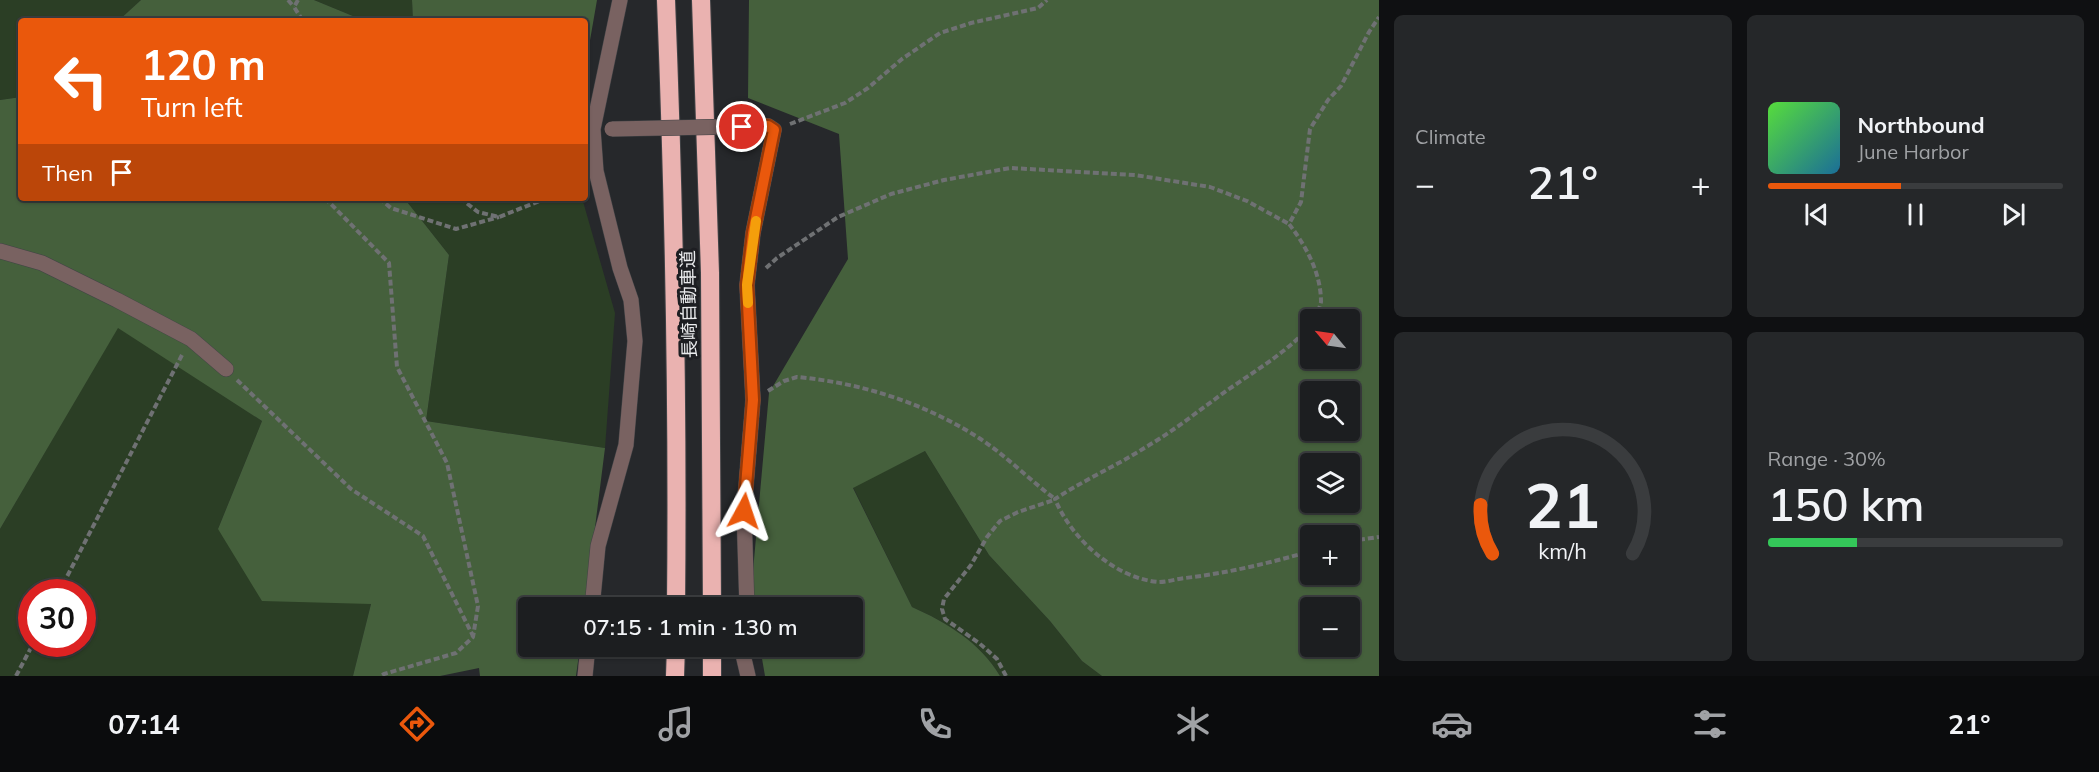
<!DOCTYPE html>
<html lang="en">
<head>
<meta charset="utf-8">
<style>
	body { margin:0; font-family:Mulish,"Noto Sans JP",sans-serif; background:#252729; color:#f1f3f6; height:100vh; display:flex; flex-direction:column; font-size:22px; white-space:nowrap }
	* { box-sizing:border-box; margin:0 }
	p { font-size:20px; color:#a0a2a5 }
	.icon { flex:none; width:33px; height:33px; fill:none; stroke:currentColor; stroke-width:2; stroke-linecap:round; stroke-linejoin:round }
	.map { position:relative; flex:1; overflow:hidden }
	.details { display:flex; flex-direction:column; gap:15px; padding:15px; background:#0f1012; width:720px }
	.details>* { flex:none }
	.banner { position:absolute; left:18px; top:18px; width:570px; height:183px; border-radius:6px; box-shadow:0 2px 4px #0004,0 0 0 2px #3a3c3e; background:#ea580c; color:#fff; overflow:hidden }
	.needle { width:39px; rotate:299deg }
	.fabs { position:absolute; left:1300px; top:309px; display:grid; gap:12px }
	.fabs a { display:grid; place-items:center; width:60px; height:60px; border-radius:6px; background:#1c1e20; box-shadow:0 2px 4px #0004,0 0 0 2px #3a3c3e; font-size:30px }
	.speed { position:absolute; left:18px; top:579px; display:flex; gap:12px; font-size:30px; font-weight:700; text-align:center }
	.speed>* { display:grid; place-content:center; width:78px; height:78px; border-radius:50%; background:#1c1e20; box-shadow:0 2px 4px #0004,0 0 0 2px #3a3c3e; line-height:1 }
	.speed .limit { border:9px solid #d22; background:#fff; color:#111 }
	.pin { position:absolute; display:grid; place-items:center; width:51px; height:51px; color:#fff; margin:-26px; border:3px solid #fff; border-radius:50%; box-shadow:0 2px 6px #0007 }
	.me { position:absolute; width:66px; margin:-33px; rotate:5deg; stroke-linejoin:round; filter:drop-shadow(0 0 4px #0008) }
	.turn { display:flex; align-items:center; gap:21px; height:126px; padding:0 24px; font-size:27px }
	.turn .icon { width:78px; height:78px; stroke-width:2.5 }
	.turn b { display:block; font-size:42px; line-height:51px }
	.then { display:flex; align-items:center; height:57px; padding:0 24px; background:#0003; gap:12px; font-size:22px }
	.big { font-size:45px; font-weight:600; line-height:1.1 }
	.details .card { flex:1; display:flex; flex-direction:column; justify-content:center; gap:9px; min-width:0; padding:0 21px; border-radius:9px; background:#252729 }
	.details .dial { align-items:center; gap:0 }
	.dial svg { height:156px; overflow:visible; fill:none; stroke:#3a3c3e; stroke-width:7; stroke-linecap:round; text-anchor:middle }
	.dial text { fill:#f1f3f6; stroke:none }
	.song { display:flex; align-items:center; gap:18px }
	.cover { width:72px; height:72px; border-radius:9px; background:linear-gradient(135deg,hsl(110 70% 55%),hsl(200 70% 35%)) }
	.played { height:6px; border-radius:3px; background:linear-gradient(90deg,#ea580c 45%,#3a3c3e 45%) }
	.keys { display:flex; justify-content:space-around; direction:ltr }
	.heat { display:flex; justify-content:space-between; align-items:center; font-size:33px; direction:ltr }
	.charge { height:9px; border-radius:4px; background:linear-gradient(90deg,#34c759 30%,#3a3c3e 0) }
	.details .tiles { flex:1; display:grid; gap:15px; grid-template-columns:repeat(2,1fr) }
	.trip { position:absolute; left:518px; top:597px; width:345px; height:60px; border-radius:6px; background:#1c1e20; box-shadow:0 2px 4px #0004,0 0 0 2px #3a3c3e; font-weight:600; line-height:60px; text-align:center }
	.menu { display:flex; height:96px; justify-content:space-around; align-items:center; background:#0b0c0d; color:#a0a2a5 }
	.menu .icon { width:42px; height:42px }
	.menu .current { color:#ea580c }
	.menu b { font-size:27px; color:#f1f3f6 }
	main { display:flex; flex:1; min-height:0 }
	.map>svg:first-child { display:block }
	.green { fill:#2b3e25; fill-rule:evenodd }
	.forest { fill:#45603c; fill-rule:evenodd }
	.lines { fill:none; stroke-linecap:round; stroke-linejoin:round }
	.street-casing { stroke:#414346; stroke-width:16 }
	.highway-casing { stroke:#414346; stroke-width:20 }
	.path { stroke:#6f7173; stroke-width:4; stroke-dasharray:6 3; stroke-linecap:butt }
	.street { stroke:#796261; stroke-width:15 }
	.highway { stroke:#eab2b0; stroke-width:18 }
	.street-bridge-casing { stroke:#414346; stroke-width:16; stroke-linecap:butt }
	.street-bridge { stroke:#796261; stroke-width:15 }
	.route-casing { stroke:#983908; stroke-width:15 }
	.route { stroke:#ea580c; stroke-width:10 }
	.slow { stroke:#f59e0b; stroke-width:10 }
	.labels { text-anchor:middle; stroke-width:6; stroke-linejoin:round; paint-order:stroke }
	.street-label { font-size:18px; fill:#eaebed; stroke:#1d1e22 }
</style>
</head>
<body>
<main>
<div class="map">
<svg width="1379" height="676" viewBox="0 0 1379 676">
	<rect width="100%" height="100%" fill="#26282b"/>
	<g class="green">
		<polygon points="0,0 141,0 118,21 21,21 21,97 0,100"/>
		<polygon points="314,0 412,0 413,21 365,21"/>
		<polygon points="404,198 582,198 615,313 605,448 426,421 449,255"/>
		<path d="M 118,327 L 262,421 L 218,529 L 371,604 L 353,676 L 0,676 L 0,529 ZM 32,592 L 82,592 L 82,644 L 32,644 Z"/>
		<path d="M 925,451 L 989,555 L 1050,621 L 1082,661 L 1102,676 L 1000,676 C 981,643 946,622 912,607 L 853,487 Z"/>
	</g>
	<g class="forest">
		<polygon points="141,0 314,0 365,21 118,21"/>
		<polygon points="412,0 597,0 585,69 585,21 413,21"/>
		<path d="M 749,0 L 1379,0 L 1379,676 L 1102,676 L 1082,661 L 1050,621 L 989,555 L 925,451 L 853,488 L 912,607 C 946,622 981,643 1000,676 L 765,676 L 760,647 L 852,646 L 852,608 L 754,607 L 751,593 L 769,393 L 848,259 L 839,134 L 748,98 ZM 1311,320 L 1350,320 L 1350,358 L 1311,358 ZM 1311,392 L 1350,392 L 1350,430 L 1311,430 ZM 1311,464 L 1350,464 L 1350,502 L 1311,502 ZM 1311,536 L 1350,536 L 1350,574 L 1311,574 ZM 1311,608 L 1350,608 L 1350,646 L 1311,646 Z"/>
		<polygon points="21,97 21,198 404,198 449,255 426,421 605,448 585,607 528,608 528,646 580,647 576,676 480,676 479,668 440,676 353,676 371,604 262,601 218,529 262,421 118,328 0,529 0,100"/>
	</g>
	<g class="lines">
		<defs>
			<g id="street">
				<polyline points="0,251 42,263 117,300 191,339 226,369"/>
				<polyline points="592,608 598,546 626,445 635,341 631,300 620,268 596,171 593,129 620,0"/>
				<polyline points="747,608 744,511 753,400 747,285 753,233 774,130 768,126 764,126"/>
				<polyline points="741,646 748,676"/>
				<polyline points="585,676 588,646"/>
			</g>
			<g id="highway">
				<path d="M 666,0 C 674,202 678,405 676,608"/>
				<polyline points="701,0 710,273 712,608"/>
				<polyline points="675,676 676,646"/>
				<polyline points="712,676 712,646"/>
			</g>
		</defs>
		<use href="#street" class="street-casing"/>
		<use href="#highway" class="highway-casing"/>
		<g class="path">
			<polyline points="288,0 294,7"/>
			<polyline points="298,0 294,7 303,21"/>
			<polyline points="790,124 845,103 868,88 902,59 940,33 971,23 1038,8 1047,0"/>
			<polyline points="325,198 389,263 397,367 447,463 478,606 473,637 456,653 384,674 381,676"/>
			<polyline points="379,198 391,208 456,229 499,217"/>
			<polyline points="460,198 478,212 499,217 547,198"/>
			<polyline points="766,268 777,258 838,217 891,194 944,180 1010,168 1135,175 1210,187 1247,201 1289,224"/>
			<path d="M 1314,320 C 1316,314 1320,308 1321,302 C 1321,273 1306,246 1289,224 L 1301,202 L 1310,129 L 1328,100 L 1341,86 L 1369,32 L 1379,17"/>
			<path d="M 1311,325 C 1288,351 1261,367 1232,387 C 1203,407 1177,429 1146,447 C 1116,466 1084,480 1055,499 C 1071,538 1114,578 1158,582 C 1167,582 1176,579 1185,578 C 1228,573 1270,563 1311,551"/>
			<polyline points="237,380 351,489 423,536 473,636"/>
			<path d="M 768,391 L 784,381 L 797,377 C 862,383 924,403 979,438 C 1004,454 1031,481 1055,499"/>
			<polyline points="1350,541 1379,537"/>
			<polyline points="59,592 183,353"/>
			<polyline points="16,676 33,644"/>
			<polyline points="1006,676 997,659 979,643 945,619 942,609 944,599 971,565 987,537 1000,521 1018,512 1054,500"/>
		</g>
		<use href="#street" class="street"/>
		<use href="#highway" class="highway"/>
		<defs>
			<polyline id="street-bridge" points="612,129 764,126"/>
		</defs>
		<use href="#street-bridge" class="street-bridge-casing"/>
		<use href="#street-bridge" class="street-bridge"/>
	</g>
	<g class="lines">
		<defs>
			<polyline id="route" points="742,127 768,126 774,130 753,233 747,285 753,400 744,511"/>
		</defs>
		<use href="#route" class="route-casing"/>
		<use href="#route" class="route"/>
		<polyline class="slow" points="748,303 747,285 756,221"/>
	</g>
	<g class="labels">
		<g class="street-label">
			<text transform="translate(689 304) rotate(-91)" y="6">長崎自動車道</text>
		</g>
	</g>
</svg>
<div class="fabs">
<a><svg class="needle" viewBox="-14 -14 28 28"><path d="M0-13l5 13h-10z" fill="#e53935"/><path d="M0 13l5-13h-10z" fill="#a0a2a5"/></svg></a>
<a><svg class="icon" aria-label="search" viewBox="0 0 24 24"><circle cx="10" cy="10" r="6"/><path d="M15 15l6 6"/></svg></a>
<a><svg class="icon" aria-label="layers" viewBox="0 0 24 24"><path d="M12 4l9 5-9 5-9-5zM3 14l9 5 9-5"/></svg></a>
<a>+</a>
<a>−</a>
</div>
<div class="speed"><div class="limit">30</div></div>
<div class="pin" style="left:742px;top:127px;background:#d93025"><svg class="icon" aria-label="arrive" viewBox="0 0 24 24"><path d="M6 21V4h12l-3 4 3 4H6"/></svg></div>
<svg class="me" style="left:744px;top:511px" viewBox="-20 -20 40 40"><path d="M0-17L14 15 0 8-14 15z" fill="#ea580c" stroke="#fff" stroke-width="4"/></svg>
<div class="trip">07:15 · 1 min · 130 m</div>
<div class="banner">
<div class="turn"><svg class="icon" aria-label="left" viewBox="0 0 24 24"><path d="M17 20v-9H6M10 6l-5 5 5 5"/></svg><div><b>120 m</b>Turn left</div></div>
<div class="then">Then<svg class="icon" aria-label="arrive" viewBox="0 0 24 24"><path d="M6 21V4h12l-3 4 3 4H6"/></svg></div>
</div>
</div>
<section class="details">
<div class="tiles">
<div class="card"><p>Climate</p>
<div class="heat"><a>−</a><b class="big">21°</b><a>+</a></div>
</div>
<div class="card">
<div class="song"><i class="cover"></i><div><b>Northbound</b><p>June Harbor</p></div></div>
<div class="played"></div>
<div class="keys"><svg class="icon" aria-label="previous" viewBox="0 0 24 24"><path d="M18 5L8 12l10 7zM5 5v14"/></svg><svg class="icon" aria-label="pause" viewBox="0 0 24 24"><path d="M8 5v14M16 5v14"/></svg><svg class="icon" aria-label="next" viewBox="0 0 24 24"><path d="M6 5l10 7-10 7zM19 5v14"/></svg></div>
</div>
<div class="card dial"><svg viewBox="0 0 100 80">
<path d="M14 69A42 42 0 1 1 86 69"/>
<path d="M14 69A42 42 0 0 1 8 44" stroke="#ea580c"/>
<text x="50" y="56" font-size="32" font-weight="700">21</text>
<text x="50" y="72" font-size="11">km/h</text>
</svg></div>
<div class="card"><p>Range · 30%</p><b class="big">150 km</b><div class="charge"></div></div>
</div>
</section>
</main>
<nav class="menu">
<b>07:14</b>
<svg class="icon current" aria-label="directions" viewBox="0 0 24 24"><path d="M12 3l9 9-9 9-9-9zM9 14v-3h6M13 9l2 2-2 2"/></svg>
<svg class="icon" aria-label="music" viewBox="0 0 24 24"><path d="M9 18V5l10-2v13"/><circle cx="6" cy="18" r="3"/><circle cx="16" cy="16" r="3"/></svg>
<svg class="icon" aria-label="phone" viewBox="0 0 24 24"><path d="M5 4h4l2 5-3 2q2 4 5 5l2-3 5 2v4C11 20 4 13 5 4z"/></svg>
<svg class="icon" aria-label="climate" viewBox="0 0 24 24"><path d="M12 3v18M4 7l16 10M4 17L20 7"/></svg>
<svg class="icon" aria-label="car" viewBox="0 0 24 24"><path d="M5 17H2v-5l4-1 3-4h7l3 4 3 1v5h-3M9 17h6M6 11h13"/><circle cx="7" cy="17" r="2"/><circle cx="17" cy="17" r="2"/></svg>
<svg class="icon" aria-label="filters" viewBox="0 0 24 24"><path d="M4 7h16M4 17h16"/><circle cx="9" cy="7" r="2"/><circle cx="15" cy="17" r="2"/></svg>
<b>21°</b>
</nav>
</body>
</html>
